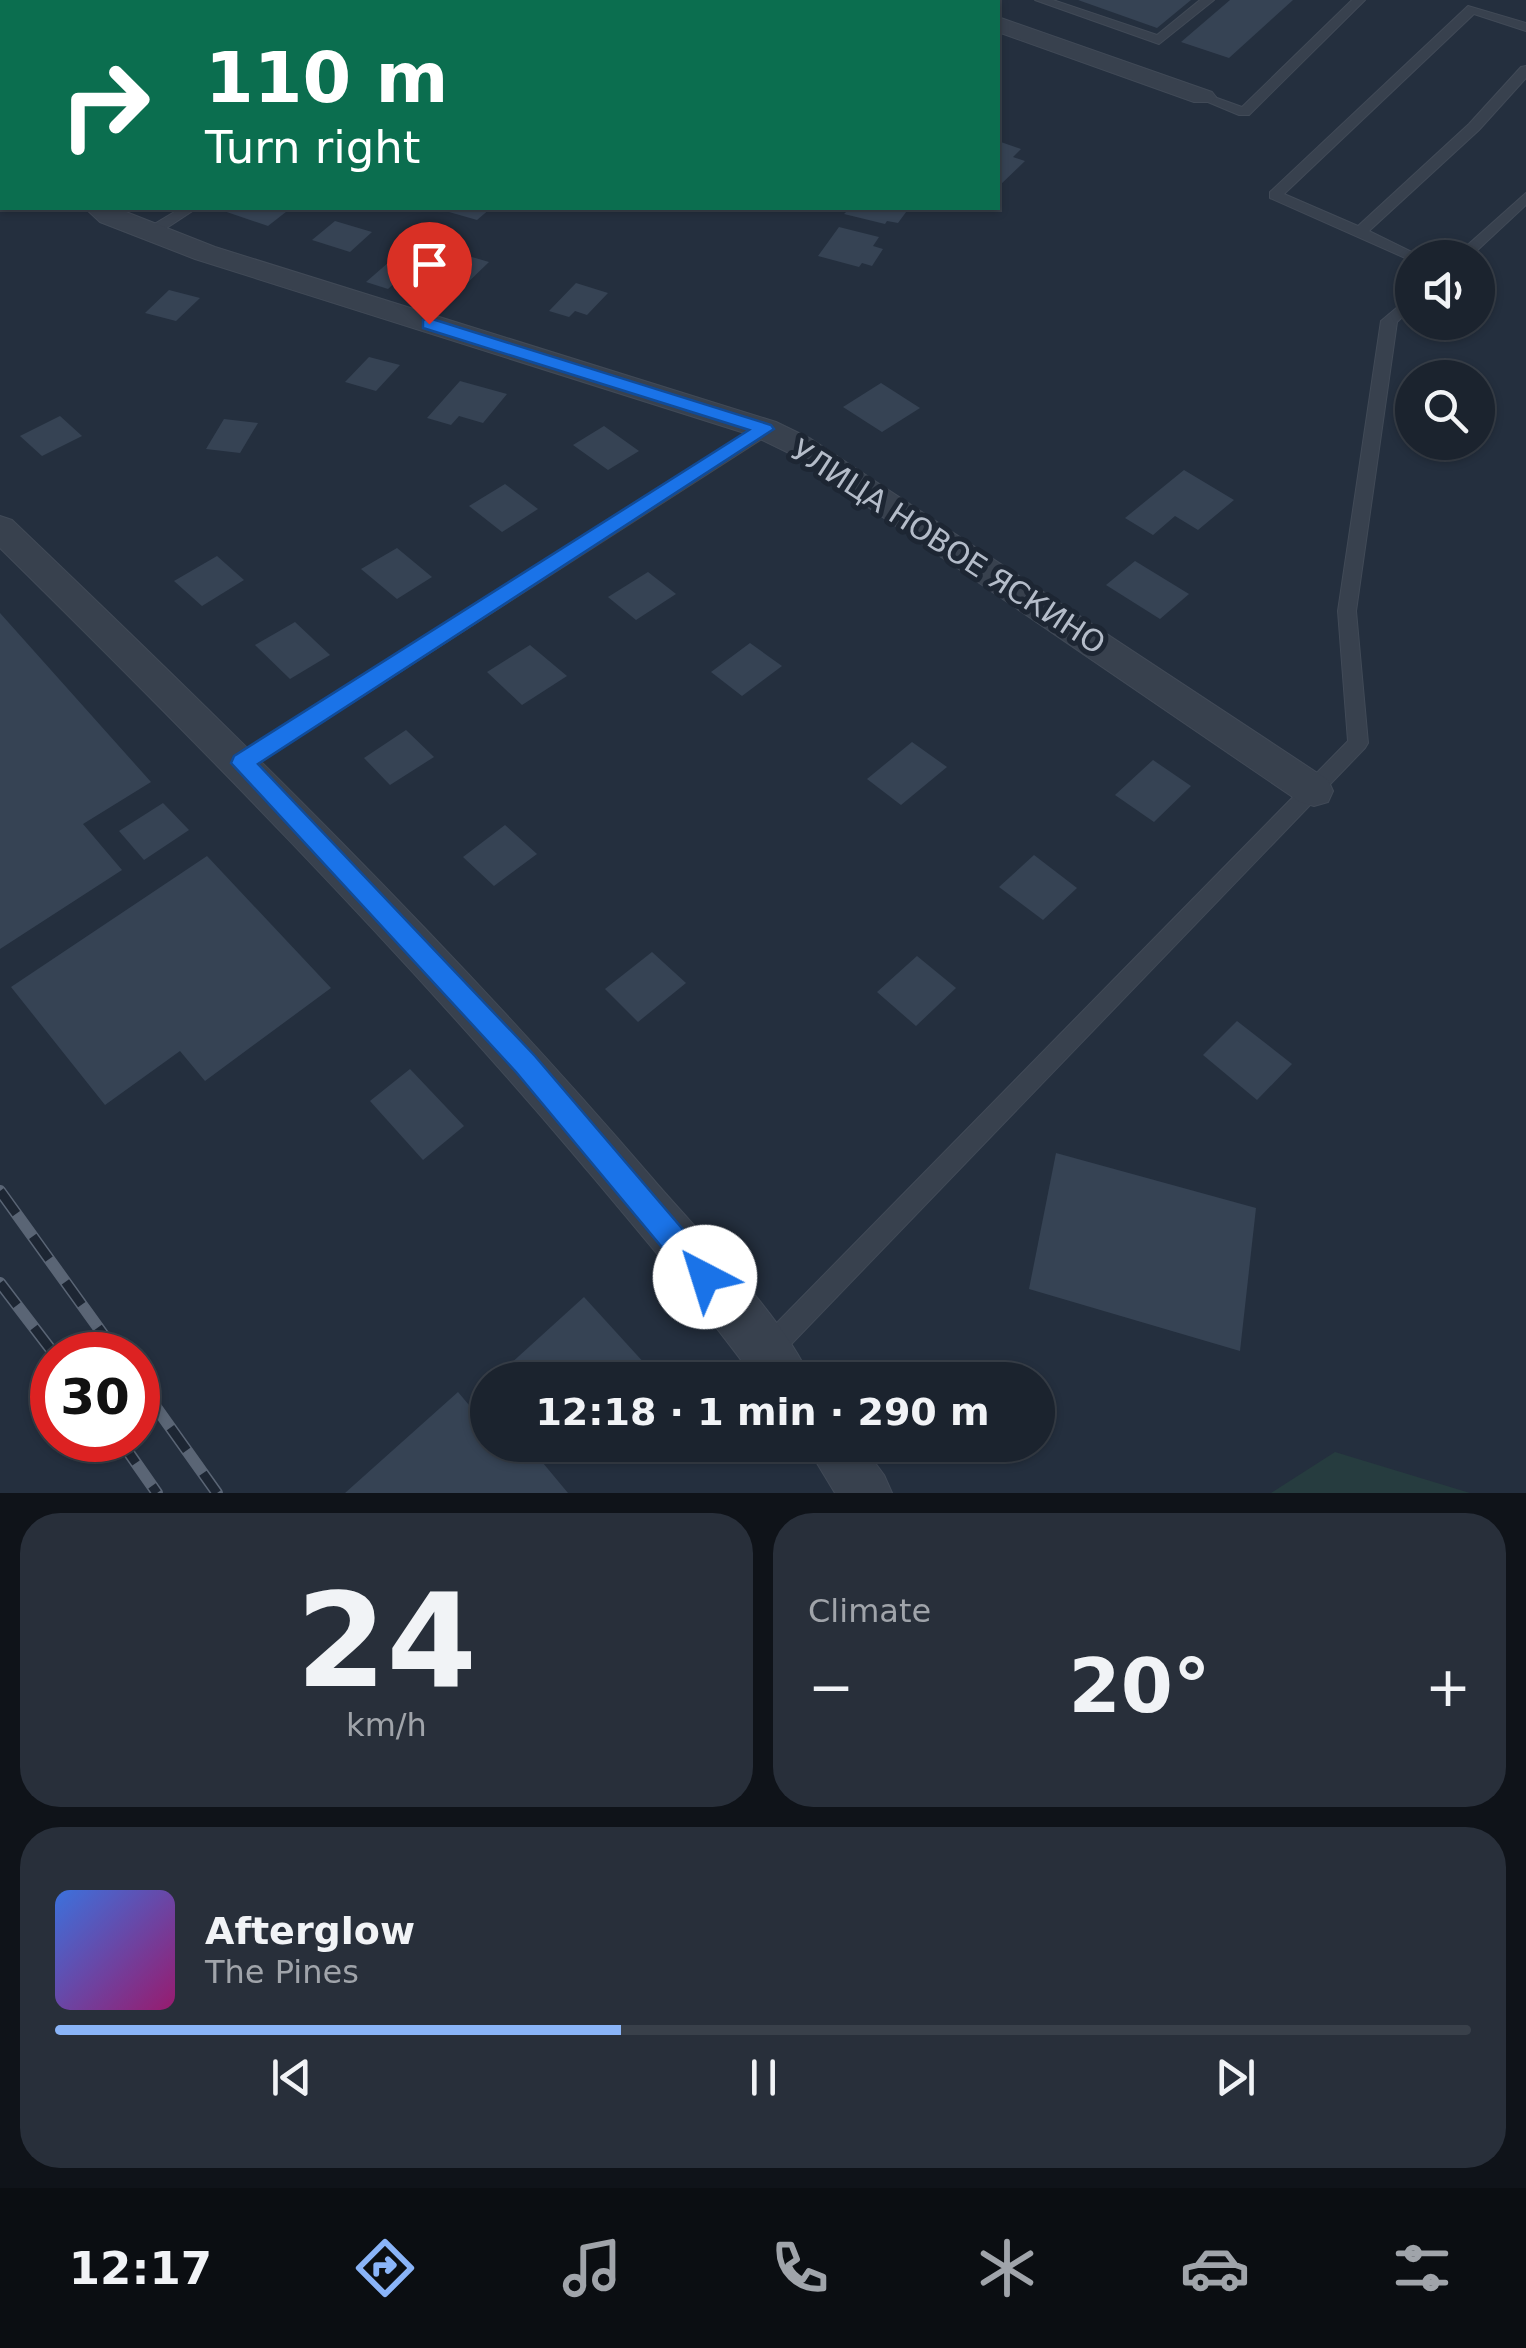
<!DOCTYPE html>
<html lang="en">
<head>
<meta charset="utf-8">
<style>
	body { margin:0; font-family:"DejaVu Sans",sans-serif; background:#282f3a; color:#f1f3f6; height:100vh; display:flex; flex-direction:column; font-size:38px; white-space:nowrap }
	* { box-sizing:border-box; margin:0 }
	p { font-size:32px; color:#a0a4aa }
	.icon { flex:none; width:55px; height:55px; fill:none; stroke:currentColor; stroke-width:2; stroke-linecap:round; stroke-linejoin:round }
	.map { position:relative; height:1493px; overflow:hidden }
	.drawer { display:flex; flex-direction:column; gap:20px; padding:20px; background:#0f1319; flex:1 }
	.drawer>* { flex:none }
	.top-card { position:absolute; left:0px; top:0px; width:1000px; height:210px; box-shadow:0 2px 8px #0004,0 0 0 2px #39404a; background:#0b6e4f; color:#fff; overflow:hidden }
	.buttons { position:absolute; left:1395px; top:240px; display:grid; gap:20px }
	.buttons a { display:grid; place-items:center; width:100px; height:100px; border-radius:50%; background:#1b232e; box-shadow:0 2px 8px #0004,0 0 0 2px #39404a; font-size:50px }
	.speed { position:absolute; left:30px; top:1332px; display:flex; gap:20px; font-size:50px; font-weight:700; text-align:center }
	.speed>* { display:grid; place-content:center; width:130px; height:130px; border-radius:50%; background:#1b232e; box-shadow:0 2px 8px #0004,0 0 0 2px #39404a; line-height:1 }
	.speed .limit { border:15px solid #d22; background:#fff; color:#111 }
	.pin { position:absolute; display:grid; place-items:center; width:85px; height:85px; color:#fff; margin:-102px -42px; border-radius:50% 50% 50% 0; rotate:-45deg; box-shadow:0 0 10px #0007 }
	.pin .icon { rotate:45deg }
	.me { position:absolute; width:110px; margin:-55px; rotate:320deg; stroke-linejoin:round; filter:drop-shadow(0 0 8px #0008) }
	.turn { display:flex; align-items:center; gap:35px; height:210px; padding:0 40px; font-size:45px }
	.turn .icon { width:130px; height:130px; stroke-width:2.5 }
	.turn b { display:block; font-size:70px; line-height:85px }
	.big { font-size:75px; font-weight:800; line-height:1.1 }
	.drawer .tile { flex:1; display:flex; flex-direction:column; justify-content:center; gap:15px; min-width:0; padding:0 35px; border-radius:40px; background:#282f3a }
	.drawer .dial { align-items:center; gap:0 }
	.dial b { font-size:130px; line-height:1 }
	.song { display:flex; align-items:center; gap:30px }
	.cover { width:120px; height:120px; border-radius:15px; background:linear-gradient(135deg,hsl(220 70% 55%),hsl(320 70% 35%)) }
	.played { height:10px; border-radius:5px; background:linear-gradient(90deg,#8ab4f8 40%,#39404a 40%) }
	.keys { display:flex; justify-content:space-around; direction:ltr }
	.heat { display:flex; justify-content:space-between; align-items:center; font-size:55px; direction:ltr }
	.drawer .tiles { flex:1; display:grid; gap:20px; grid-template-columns:1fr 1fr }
	.tile:last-child { grid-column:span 2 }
	.trip { position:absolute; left:470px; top:1362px; width:585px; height:100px; border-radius:50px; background:#1b232e; box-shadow:0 2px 8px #0004,0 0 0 2px #39404a; font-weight:800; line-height:100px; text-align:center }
	.menu { display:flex; height:160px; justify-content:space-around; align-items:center; background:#0b0e12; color:#a0a4aa }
	.menu .icon { width:70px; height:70px }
	.menu .current { color:#8ab4f8 }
	.menu b { font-size:45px; color:#f1f3f6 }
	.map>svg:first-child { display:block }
	.green { fill:#263c3f }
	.building { fill:#364354 }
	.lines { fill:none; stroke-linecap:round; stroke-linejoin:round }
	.lane-casing { stroke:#414a57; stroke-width:2 }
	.street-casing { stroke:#414a57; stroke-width:2 }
	.lane { fill:#38414e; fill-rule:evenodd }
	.street { fill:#38414e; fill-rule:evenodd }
	.rail-casing { stroke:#5a6575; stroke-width:12 }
	.rail { stroke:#1d2633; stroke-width:9; stroke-dasharray:28; stroke-linecap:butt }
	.route { fill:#1a73e8; stroke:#114b97; stroke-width:2.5 }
	.labels { text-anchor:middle; stroke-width:10; stroke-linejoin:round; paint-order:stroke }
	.street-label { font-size:30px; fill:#b4bcc9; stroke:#1d2633 }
</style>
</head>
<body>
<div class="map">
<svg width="1526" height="1493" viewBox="0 0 1526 1493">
	<rect width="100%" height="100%" fill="#242f3e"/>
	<polygon class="green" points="1335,1452 1470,1493 1193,1493 1271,1493"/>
	<g class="building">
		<polygon points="1078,0 1191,0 1157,28"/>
		<polygon points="1230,0 1293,0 1229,58 1181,42"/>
		<polygon points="998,141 1021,149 1013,157 1025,161 998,187"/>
		<polygon points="215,208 291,208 268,226"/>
		<polygon points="454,208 491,208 477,220 449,212"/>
		<polygon points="850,208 909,208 898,223 887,221 885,224 844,214"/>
		<polygon points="335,221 372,232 350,252 312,240"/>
		<polygon points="839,227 879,237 873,246 883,249 872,266 862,263 859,267 818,256"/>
		<polygon points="455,252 489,262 461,289 427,278"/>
		<polygon points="389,262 410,269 388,289 366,282"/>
		<polygon points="576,283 608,293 587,315 575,311 569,317 549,311"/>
		<polygon points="169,290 200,298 176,321 145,313"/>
		<polygon points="369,357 400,365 376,391 345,382"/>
		<polygon points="460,381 507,394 483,423 459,416 451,425 427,418"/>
		<polygon points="881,383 920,408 882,432 843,407"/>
		<polygon points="60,416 82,436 42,456 20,436"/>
		<polygon points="224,419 258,423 240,453 206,449"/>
		<polygon points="604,426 639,451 608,470 573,445"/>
		<polygon points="1184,470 1234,500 1198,530 1175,516 1153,535 1125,518"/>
		<polygon points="505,484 538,509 502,532 469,506"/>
		<polygon points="397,548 432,577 397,599 361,569"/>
		<polygon points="217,556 244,580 202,606 174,581"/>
		<polygon points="1135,561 1189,594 1160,619 1106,585"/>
		<polygon points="648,572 676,594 636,620 608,597"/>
		<polygon points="0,613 151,782 83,824 122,870 0,949"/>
		<polygon points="295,622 330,655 290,679 255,645"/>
		<polygon points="750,643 782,666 742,696 711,672"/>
		<polygon points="530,645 567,676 522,705 487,672"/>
		<polygon points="406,730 434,757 390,785 364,758"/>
		<polygon points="912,742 947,767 901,805 867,779"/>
		<polygon points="1153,760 1191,786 1154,822 1115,795"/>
		<polygon points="163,803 189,830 144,860 119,831"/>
		<polygon points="505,825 537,854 494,886 463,857"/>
		<polygon points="1034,855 1077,888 1043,920 999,887"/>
		<polygon points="207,856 331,988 205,1081 180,1051 105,1105 11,987"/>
		<polygon points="652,952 686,983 638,1022 605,989"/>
		<polygon points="917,956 956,988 916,1026 877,992"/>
		<polygon points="1237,1021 1292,1064 1257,1100 1203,1055"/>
		<polygon points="410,1069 464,1126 423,1160 370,1101"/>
		<polygon points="1056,1153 1256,1208 1240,1351 1029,1289"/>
		<polygon points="584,1297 646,1365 630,1380 520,1380 508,1366"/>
		<polygon points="458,1392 485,1424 488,1421 488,1445 528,1445 568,1493 345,1493"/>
	</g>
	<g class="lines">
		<defs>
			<g id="lane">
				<polygon points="1035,0 1053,0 1157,35 1200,0 1214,0 1159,44"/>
				<polygon points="1352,0 1365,0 1249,115 1239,115 1196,97 1203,93 1242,107"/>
				<polygon points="1468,6 1526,23 1526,31 1474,14 1284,194 1358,226 1469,124 1521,67 1526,66 1526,78 1479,130 1369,231 1424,258 1412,258 1412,261 1270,198 1270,192"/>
				<polygon points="2,34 2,42 0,43 0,35"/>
				<polygon points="1526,193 1526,205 1469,258 1453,258"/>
				<polygon points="181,208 197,208 156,235 146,235 146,229"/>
				<polygon points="1412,295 1412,308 1397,322 1356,611 1368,743 1365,748 776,1360 767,1364 758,1360 754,1351 758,1342 1348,741 1338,611 1381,321"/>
				<polygon points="765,424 771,425 771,433 249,769 235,769 232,763 235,757"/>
			</g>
			<g id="street">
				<polygon points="919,0 948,0 950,2 921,2"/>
				<polygon points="998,17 1212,92 1216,97 1212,102 1194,102 998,32"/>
				<polygon points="0,118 2,119 2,136 0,135"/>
				<polygon points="85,208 116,208 215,247 776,422 811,439 1328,780 1333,791 1328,802 1314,806 1300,802 789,453 754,436 195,259 100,222"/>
				<path d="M 0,516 L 12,520 C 233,731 452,945 652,1178 C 697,1231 785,1318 811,1380 L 756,1380 C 698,1301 634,1226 571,1151 C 391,940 197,742 0,548 Z"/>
				<polygon points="806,1445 862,1445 884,1475 892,1493 835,1493"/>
			</g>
		</defs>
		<use href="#lane" class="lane-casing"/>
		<use href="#street" class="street-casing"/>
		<use href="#lane" class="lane"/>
		<use href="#street" class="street"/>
		<defs>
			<g id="rail">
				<polyline points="0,1191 118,1355"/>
				<polyline points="0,1283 55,1355"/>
				<polyline points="138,1382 217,1493"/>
				<polyline points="120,1440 157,1493"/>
			</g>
		</defs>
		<use href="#rail" class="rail-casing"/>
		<use href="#rail" class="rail"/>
	</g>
	<polygon class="route" points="429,318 771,425 774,429 258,764 535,1056 715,1267 720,1277 715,1287 705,1291 695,1287 516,1072 231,763 234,756 749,430 423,328 423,320"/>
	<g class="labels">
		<g class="street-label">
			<text transform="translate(948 547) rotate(33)" y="10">УЛИЦА НОВОЕ ЯСКИНО</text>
		</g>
	</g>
</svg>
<div class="buttons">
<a><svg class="icon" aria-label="sound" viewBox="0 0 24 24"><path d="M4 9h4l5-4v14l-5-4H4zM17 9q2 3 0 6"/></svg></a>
<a><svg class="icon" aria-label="search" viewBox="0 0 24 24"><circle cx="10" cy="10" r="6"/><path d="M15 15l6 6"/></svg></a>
</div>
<div class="speed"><div class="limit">30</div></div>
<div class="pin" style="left:429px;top:324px;background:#d93025"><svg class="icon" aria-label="arrive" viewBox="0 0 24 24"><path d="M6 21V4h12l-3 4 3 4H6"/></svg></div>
<svg class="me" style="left:705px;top:1277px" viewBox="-20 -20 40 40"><circle r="19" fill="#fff"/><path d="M0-13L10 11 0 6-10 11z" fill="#1a73e8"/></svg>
<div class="trip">12:18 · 1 min · 290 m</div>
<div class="top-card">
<div class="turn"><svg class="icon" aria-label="right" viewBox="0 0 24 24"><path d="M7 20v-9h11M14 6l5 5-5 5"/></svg><div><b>110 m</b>Turn right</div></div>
</div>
</div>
<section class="drawer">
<div class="tiles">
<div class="tile dial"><b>24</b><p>km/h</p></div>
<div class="tile"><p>Climate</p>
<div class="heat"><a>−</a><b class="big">20°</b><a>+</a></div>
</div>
<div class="tile">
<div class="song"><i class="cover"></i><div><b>Afterglow</b><p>The Pines</p></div></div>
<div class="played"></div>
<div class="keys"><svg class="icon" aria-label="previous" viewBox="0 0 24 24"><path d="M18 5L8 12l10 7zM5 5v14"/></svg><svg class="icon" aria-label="pause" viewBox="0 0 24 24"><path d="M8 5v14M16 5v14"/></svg><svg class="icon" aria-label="next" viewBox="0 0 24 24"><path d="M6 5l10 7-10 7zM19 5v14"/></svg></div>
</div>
</div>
</section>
<nav class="menu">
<b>12:17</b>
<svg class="icon current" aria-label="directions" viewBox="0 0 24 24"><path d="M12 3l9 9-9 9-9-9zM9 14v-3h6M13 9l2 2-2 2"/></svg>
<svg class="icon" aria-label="music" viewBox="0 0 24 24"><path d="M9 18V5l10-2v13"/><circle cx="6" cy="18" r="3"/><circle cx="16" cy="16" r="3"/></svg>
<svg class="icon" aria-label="phone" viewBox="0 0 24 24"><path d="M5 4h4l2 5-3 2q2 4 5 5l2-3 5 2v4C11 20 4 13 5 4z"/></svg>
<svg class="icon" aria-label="climate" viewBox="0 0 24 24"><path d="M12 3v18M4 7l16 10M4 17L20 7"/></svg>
<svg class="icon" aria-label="car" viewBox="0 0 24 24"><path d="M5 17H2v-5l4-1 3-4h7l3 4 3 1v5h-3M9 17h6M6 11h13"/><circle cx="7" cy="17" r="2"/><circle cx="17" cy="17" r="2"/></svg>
<svg class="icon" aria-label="filters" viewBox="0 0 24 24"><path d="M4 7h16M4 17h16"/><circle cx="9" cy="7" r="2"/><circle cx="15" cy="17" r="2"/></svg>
</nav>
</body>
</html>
